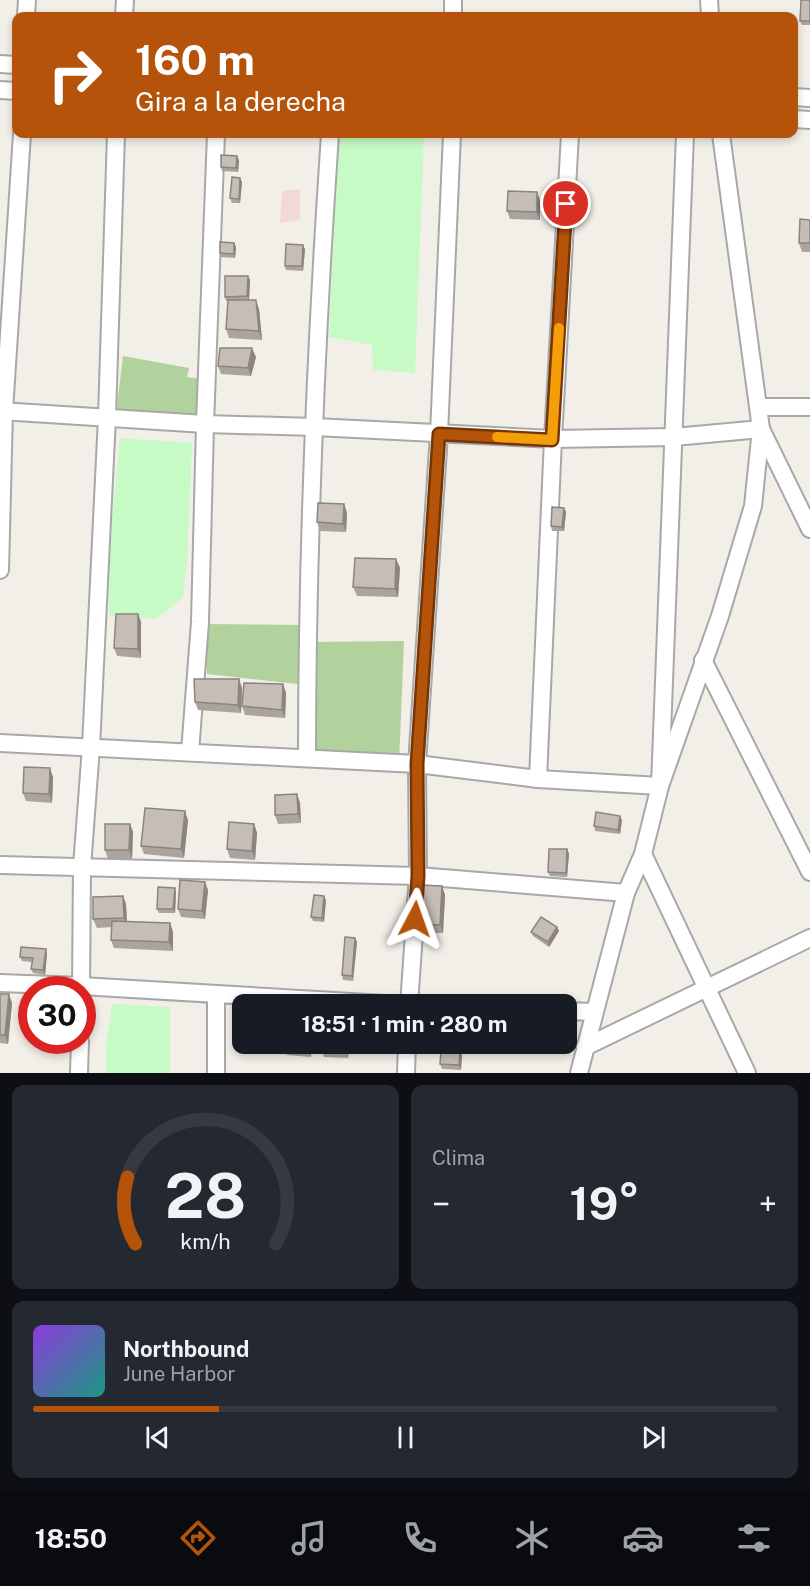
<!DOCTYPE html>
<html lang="es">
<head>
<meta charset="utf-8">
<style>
	body { margin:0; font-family:"Public Sans",sans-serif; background:#242831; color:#f1f3f6; height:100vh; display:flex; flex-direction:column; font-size:22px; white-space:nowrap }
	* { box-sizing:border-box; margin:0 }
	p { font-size:20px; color:#9ea1a6 }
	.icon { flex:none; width:33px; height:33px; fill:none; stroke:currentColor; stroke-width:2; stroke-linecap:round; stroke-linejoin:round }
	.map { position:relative; height:1073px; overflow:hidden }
	.drawer { display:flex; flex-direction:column; gap:12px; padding:12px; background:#0d0f14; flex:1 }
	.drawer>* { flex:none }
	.hud { position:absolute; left:12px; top:12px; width:786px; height:126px; border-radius:12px; box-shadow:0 3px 9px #0003; background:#b45309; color:#fff; overflow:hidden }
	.speed { position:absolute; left:18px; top:976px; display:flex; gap:12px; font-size:30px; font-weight:700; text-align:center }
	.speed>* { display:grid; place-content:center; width:78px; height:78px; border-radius:50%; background:#171b24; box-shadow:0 3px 9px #0003; line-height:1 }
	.speed .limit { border:9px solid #d22; background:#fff; color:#111 }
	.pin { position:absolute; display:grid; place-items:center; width:51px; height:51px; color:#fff; margin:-26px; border:3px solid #fff; border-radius:50%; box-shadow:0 2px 6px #0007 }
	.me { position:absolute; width:66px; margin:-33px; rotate:4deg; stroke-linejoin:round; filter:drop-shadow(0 0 4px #0008) }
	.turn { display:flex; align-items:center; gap:21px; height:126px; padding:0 24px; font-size:27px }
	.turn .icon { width:78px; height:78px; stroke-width:2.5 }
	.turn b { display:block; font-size:42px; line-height:51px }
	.big { font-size:45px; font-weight:700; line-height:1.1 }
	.drawer .card { flex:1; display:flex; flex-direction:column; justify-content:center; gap:9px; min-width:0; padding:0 21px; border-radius:12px; background:#242831 }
	.drawer .dial { align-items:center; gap:0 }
	.dial svg { height:156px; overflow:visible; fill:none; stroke:#363941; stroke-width:7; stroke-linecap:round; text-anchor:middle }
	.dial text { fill:#f1f3f6; stroke:none }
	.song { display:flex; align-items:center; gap:18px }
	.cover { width:72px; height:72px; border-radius:9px; background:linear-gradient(135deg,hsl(270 70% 55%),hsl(170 70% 35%)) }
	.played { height:6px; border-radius:3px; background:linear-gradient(90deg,#b45309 25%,#363941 25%) }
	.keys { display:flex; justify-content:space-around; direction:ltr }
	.heat { display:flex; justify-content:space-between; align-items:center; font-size:33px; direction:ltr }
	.drawer .tiles { flex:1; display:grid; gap:12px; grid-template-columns:1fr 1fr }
	.card:last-child { grid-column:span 2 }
	.trip { position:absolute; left:232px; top:994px; width:345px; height:60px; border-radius:12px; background:#171b24; box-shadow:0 3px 9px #0003; font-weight:700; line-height:60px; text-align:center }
	.tab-bar { display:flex; height:96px; justify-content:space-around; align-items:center; background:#090b0e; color:#9ea1a6 }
	.tab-bar .icon { width:42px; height:42px }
	.tab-bar .current { color:#b45309 }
	.tab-bar b { font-size:27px; color:#f1f3f6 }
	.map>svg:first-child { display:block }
	.commercial { fill:#f2d8d9 }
	.forest { fill:#b1d29c }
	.park { fill:#c7fbc6 }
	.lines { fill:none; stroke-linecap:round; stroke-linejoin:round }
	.street-casing { stroke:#a8a8a8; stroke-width:20 }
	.street { stroke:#fff; stroke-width:16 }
	.wall { fill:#aba39d }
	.shaded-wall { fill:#8b8480 }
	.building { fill:#c7bdb7; stroke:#8b8480; stroke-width:1.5 }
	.route-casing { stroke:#753606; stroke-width:15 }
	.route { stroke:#b45309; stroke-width:10 }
	.slow { stroke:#f59e0b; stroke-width:10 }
</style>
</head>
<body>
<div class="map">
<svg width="810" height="1073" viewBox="0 0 810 1073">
	<rect width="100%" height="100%" fill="#f2eee8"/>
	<polygon class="commercial" points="300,189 300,220 280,223 282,191"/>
	<g class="forest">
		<polygon points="123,356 189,368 187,377 202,379 198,416 122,416 117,406"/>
		<polygon points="205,624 304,625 298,684 207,674"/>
		<polygon points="404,641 399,764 310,756 313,642"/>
	</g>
	<g class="park">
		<polygon points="336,134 424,134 415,373 373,370 372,345 329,337 334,232 333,168"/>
		<polygon points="120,438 192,443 187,564 183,597 156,619 110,616 107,573"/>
		<polygon points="112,1004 170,1007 170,1073 106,1073 106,1047"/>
	</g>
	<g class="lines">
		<defs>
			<g id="street">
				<polyline points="453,0 453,16"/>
				<polyline points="709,0 710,16"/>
				<polyline points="26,16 27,0"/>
				<polyline points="124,16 125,0"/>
				<polyline points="0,64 16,65"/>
				<polyline points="0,90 16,91"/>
				<polyline points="794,97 810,98"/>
				<polyline points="794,119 810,120"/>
				<polyline points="759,407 810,407"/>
				<polyline points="0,411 205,424 315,427 553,439 674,437 761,429 810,529"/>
				<polyline points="0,570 4,411 22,134"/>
				<polyline points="703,660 810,872"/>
				<polyline points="0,743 417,764 538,779 660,786 685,134"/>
				<polyline points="190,752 200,622 205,424 216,134"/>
				<path d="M 307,757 C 307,549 316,341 330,134"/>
				<polyline points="538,779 553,439 570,134"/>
				<polyline points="643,854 747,1073"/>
				<polyline points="0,865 418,876 626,893"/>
				<polyline points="0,983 81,986 402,1005"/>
				<polyline points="81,990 82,867 91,747 107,417 116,134"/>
				<polyline points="216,994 216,1073"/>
				<polyline points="409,1005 418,876 417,764 439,434 452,134"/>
				<polyline points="567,1011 593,1012"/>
				<polyline points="585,1047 810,938"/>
				<polyline points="79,1073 80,1041"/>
				<polyline points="406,1073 407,1044"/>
				<polyline points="579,1073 626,893 643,854 660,786 720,616 753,506 761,429 721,134"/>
			</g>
		</defs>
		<use href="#street" class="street-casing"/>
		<use href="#street" class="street"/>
	</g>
	<g class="wall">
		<polygon points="810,0 810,25 802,25 800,21"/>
		<polygon points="239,160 238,172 222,171 221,167"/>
		<polygon points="242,182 240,203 232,203 230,198"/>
		<polygon points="540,200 540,220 510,219 507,211"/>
		<polygon points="810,220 810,252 802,252 799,243"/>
		<polygon points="234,243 236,247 235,258 221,257 220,253"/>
		<polygon points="305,249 303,271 286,270 285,266"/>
		<polygon points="248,276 250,280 249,300 259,309 262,340 229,338 226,329 228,301 226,301 225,297"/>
		<polygon points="256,357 251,376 221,374 218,366"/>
		<polygon points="344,504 347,513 346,532 320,531 317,522"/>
		<polygon points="564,508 566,512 564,531 552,531 551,526"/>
		<polygon points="396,559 400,568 398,597 357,596 353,587"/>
		<polygon points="138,614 141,622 141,658 117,656 114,648"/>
		<polygon points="283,684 286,693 285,718 245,715 242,706"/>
		<polygon points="242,688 241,713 198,710 195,702"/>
		<polygon points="53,777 52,803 26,801 23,793"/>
		<polygon points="297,794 300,803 301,823 278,824 275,815"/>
		<polygon points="188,820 184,858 144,854 141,846"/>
		<polygon points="622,820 620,834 595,831 594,826"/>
		<polygon points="130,824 133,832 132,859 108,859 105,850"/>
		<polygon points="254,824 257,833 255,860 230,858 227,849"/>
		<polygon points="567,849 569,854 567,877 550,876 548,872"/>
		<polygon points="442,886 445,895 443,933 421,933 418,924"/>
		<polygon points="208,890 205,919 181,917 178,909"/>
		<polygon points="176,892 175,913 159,913 157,909"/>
		<polygon points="123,896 126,904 127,922 170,923 173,932 173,951 114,948 111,940 112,927 97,928 93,919"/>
		<polygon points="326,900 324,922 313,921 311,917"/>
		<polygon points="557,927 559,931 549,947 533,936 531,932"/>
		<polygon points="355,938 357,942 353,981 343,980 342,975"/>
		<polygon points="46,949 47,954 45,975 33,973 31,969 32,962 22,961 20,957"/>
		<polygon points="0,994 12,1003 8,1044 0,1043"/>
		<polygon points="284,1044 312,1044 311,1057 287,1055 283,1046"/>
		<polygon points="322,1044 349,1044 348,1058 324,1057 321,1048"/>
		<polygon points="462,1055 461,1070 442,1069 440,1064"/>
	</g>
	<g class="shaded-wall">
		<polygon points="237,156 239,160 238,172 236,168"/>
		<polygon points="240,178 242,182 240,203 239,199"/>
		<polygon points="537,192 540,200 540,220 537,212"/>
		<polygon points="234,243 236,247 235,258 234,254"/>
		<polygon points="303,245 305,249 303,271 302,266"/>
		<polygon points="248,276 250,280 249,300 247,296"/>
		<polygon points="256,300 259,309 262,340 259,331"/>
		<polygon points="252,348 256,357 251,376 248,368"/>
		<polygon points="344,504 347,513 346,532 343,524"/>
		<polygon points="564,508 566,512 564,531 562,527"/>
		<polygon points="396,559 400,568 398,597 395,589"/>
		<polygon points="138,614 141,622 141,658 138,649"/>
		<polygon points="239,679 242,688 241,713 238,705"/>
		<polygon points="283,684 286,693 285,718 282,710"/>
		<polygon points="50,768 53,777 52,803 49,794"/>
		<polygon points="297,794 300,803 301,823 298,814"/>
		<polygon points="185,811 188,820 184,858 181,849"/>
		<polygon points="620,816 622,820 620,834 618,830"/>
		<polygon points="130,824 133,832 132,859 129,850"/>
		<polygon points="254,824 257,833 255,860 252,851"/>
		<polygon points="567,849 569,854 567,877 566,873"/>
		<polygon points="205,882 208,890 205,919 202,911"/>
		<polygon points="442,886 445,895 443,933 440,925"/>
		<polygon points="175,888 176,892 175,913 173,909"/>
		<polygon points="123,896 126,904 127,927 124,918"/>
		<polygon points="324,896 326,900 324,922 322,918"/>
		<polygon points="170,923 173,932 173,951 169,942"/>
		<polygon points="557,927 559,931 549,947 548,942"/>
		<polygon points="355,938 357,942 353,981 352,976"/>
		<polygon points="46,949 47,954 45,975 43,970"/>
		<polygon points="9,994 12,1003 8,1044 5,1035"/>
		<polygon points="309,1044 312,1044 311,1057 308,1048"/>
		<polygon points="345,1044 349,1044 348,1058 345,1049"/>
		<polygon points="460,1051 462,1055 461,1070 459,1065"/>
	</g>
	<g class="building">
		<polygon points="801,0 810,0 810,21 800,21"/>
		<polygon points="221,155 237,156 236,168 221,167"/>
		<polygon points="232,177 240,178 239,199 230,198"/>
		<polygon points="508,191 537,192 537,212 507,211"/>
		<polygon points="800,219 810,220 810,243 799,243"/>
		<polygon points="220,242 234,243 234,254 220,253"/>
		<polygon points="286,244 303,245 302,266 285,266"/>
		<polygon points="225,276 248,276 247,296 225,297"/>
		<polygon points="228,300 256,300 259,331 226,329"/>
		<polygon points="220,348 252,348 248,368 218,366"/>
		<polygon points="318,503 344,504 343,524 317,522"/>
		<polygon points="552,507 564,508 562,527 551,526"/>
		<polygon points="355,558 396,559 395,589 353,587"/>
		<polygon points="116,614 138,614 138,649 114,648"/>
		<polygon points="194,679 239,679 238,705 195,702"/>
		<polygon points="244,683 283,684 282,710 242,706"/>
		<polygon points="24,767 50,768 49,794 23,793"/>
		<polygon points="297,794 298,814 275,815 275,795"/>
		<polygon points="145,808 185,811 181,849 141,846"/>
		<polygon points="596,812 620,816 618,830 594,826"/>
		<polygon points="229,822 254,824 252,851 227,849"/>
		<polygon points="105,824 130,824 129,850 105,850"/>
		<polygon points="549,849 567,849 566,873 548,872"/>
		<polygon points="180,880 205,882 202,911 178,909"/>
		<polygon points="420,885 442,886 440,925 418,924"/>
		<polygon points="158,887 175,888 173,909 157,909"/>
		<polygon points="314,895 324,896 322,918 311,917"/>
		<polygon points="123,896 124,918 93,919 93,897"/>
		<polygon points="541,917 557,927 548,942 531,932"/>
		<polygon points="112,921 170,923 169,942 111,940"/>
		<polygon points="345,937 355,938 352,976 342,975"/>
		<polygon points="21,947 46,949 43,970 31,969 33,958 20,957"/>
		<polygon points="0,994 9,994 5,1035 0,1035"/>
		<polygon points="284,1044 309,1044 308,1048 283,1046"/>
		<polygon points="322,1044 345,1044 345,1049 321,1048"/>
		<polygon points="441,1050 460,1051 459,1065 440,1064"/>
	</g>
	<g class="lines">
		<defs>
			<polyline id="route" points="415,919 418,876 417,764 439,434 552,440 566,204"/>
		</defs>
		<use href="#route" class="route-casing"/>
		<use href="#route" class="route"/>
		<polyline class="slow" points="497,437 552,440 559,328"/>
	</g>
</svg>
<div class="speed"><div class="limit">30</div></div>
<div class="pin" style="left:566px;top:204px;background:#d93025"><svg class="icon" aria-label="arrive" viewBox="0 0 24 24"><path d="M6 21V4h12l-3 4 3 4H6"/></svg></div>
<svg class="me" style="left:415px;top:919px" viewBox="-20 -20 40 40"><path d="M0-17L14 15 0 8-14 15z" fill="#b45309" stroke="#fff" stroke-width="4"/></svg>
<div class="trip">18:51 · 1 min · 280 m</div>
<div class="hud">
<div class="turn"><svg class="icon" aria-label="right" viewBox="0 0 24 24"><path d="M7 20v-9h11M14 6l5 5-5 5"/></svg><div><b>160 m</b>Gira a la derecha</div></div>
</div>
</div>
<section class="drawer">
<div class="tiles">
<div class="card dial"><svg viewBox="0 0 100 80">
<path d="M14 69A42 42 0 1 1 86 69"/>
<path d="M14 69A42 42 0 0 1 10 35" stroke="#b45309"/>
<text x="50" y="56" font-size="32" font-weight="700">28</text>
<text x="50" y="72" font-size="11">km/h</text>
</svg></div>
<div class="card"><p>Clima</p>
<div class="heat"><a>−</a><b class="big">19°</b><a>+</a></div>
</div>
<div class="card">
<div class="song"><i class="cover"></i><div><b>Northbound</b><p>June Harbor</p></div></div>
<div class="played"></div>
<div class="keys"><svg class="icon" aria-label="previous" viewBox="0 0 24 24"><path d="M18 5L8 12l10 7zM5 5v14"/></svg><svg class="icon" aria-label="pause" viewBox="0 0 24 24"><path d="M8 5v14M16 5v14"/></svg><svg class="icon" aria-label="next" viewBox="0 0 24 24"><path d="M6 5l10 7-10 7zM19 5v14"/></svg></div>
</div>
</div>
</section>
<nav class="tab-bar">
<b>18:50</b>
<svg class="icon current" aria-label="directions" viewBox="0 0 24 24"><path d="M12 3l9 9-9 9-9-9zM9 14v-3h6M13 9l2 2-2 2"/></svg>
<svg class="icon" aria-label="music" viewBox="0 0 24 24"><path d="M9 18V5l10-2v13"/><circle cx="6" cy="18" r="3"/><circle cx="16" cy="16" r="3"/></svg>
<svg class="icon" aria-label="phone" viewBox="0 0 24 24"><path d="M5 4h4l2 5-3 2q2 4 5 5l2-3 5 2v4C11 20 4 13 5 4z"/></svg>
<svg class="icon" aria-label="climate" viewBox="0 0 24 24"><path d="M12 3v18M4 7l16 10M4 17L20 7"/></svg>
<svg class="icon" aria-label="car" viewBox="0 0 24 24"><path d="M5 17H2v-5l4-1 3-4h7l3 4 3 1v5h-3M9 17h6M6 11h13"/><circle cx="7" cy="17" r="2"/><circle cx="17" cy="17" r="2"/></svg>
<svg class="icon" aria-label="filters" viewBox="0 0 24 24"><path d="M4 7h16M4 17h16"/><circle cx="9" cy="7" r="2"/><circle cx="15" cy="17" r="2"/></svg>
</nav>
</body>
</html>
